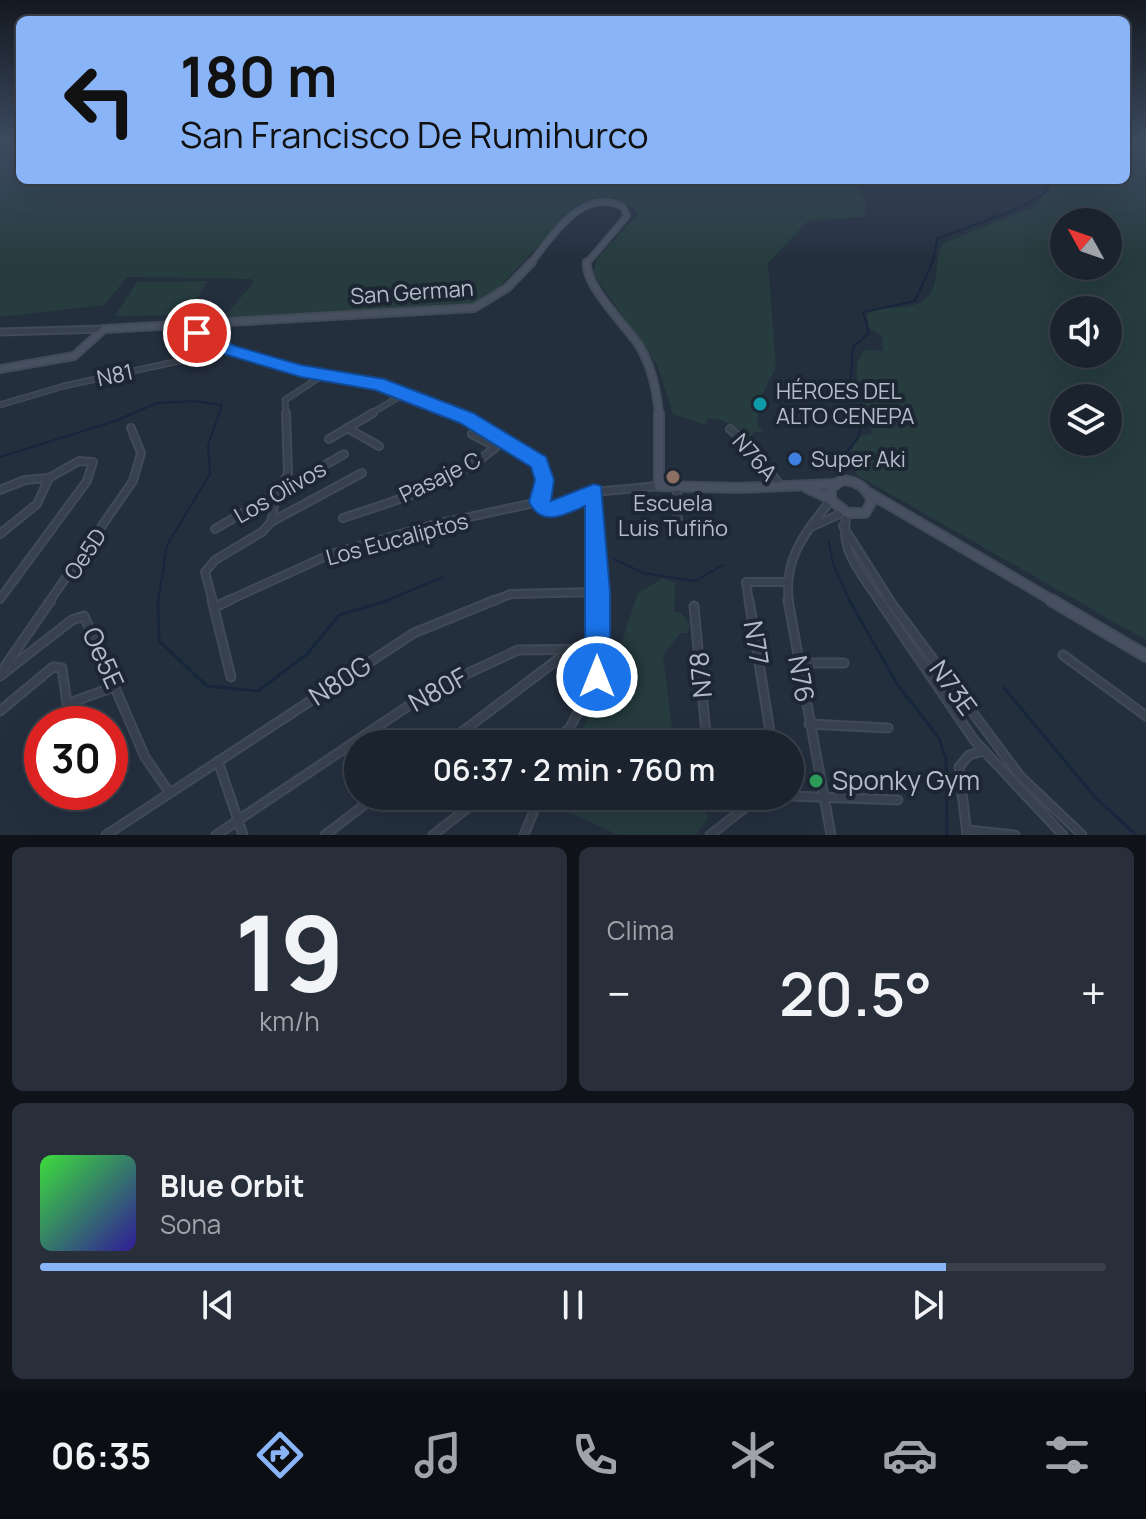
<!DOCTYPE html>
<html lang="es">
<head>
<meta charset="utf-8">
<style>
	body { margin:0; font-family:Manrope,sans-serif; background:#282f3a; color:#f1f3f6; height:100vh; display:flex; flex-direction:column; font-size:30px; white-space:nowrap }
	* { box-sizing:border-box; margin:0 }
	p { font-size:26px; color:#a0a4aa }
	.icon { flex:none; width:44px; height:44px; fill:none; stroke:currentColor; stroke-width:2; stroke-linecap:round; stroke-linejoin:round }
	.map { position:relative; height:835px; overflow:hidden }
	.side { display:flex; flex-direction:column; gap:12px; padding:12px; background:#0f1319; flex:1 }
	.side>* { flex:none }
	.banner { position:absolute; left:16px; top:16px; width:1114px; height:168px; border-radius:12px; box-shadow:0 8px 32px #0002,0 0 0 2px #39404a; background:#8ab4f8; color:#111; overflow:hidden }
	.needle { width:52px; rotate:310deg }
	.controls { position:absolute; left:1050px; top:208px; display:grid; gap:16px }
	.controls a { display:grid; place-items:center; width:72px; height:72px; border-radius:50%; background:#1b232e; box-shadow:0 8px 32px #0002,0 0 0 2px #39404a; font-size:40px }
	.speed { position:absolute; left:24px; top:706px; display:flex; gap:16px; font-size:40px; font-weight:700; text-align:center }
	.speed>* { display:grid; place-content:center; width:104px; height:104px; border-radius:50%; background:#1b232e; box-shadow:0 8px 32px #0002,0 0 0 2px #39404a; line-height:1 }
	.speed .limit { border:12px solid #d22; background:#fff; color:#111 }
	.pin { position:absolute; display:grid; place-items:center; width:68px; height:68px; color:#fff; margin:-34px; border:4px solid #fff; border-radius:50%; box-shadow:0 2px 8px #0007 }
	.me { position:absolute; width:88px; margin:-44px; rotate:0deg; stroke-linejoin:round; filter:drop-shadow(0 0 6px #0008) }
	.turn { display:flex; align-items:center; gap:28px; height:168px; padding:0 32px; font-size:36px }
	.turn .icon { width:104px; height:104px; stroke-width:2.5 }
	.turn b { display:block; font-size:56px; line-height:68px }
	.big { font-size:60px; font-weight:600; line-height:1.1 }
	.side .card { flex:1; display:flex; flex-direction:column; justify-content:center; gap:12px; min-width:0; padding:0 28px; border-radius:12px; background:#282f3a }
	.side .dial { align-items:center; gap:0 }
	.dial b { font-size:104px; line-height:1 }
	.song { display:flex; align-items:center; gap:24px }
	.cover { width:96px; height:96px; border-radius:12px; background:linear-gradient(135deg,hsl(120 70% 55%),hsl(250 70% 35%)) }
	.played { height:8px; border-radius:4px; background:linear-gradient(90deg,#8ab4f8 85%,#39404a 85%) }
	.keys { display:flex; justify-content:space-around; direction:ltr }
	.heat { display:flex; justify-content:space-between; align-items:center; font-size:44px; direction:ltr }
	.side .tiles { flex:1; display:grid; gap:12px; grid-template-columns:1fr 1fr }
	.card:last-child { grid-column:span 2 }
	.trip { position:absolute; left:344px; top:730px; width:460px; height:80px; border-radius:40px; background:#1b232e; box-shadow:0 8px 32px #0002,0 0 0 2px #39404a; font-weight:600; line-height:80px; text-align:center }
	.menu { display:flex; height:128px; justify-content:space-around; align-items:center; background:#0b0e12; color:#a0a4aa }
	.menu .icon { width:56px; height:56px }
	.menu .selected { color:#8ab4f8 }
	.menu b { font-size:36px; color:#f1f3f6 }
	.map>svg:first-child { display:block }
	.green { fill:#263c3f; fill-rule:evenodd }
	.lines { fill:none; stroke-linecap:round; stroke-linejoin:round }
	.stream-far1 { stroke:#17263c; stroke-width:2 }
	.stream { stroke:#17263c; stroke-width:3 }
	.minor-far2-casing { stroke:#414a57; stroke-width:7 }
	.minor-far1-casing { stroke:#414a57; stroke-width:10 }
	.minor-casing { stroke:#414a57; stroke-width:11 }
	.tertiary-casing { stroke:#414a57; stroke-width:9 }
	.secondary-far3-casing { stroke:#414a57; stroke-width:8 }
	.secondary-far2-casing { stroke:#414a57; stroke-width:10 }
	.secondary-far1-casing { stroke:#414a57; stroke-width:12 }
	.secondary-casing { stroke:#414a57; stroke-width:14 }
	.minor-far2 { stroke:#38414e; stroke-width:4 }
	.minor-far1 { stroke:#38414e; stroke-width:6 }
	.minor { stroke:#38414e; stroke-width:7 }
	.tertiary { stroke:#38414e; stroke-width:5 }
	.secondary-far3 { stroke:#465061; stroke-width:5 }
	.secondary-far2 { stroke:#465061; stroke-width:6 }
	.secondary-far1 { stroke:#465061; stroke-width:8 }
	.secondary { stroke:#465061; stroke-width:10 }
	.route { fill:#1a73e8; stroke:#114b97; stroke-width:2 }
	.culture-dot { fill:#0f9aa8; stroke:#1d2633; stroke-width:3 }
	.shop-dot { fill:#3f7fe0; stroke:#1d2633; stroke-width:3 }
	.education-dot { fill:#8d6e63; stroke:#1d2633; stroke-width:3 }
	.leisure-dot { fill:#2e9e5b; stroke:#1d2633; stroke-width:3 }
	.labels { text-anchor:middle; stroke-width:8; stroke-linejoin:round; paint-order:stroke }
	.street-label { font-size:22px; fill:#b4bcc9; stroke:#1d2633 }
	.poi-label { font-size:22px; fill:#b4bcc9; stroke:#1d2633; text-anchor:start }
	.near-street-label { font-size:26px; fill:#b4bcc9; stroke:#1d2633 }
	.near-poi-label { font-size:26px; fill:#b4bcc9; stroke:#1d2633; text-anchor:start }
</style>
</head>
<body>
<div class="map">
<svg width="1146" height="835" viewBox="0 0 1146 835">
	<rect width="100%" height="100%" fill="#242f3e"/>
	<g class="green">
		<path d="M 0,141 L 20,141 L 20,180 L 852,180 L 865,199 L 866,217 L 808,221 L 768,263 L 776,367 L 762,395 L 757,424 L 764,432 L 754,432 L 750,438 C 736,427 725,418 707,418 L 706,425 L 673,414 L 658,367 L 593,273 L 597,258 L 638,214 C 622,194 598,194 578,205 L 491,296 L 478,303 L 451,307 L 224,317 L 254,282 L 251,279 L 127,277 L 104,305 L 0,317 Z"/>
		<path d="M 1126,141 L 1146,142 L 1146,640 L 857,475 L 849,457 L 858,437 L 873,433 L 857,402 L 857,363 L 864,350 L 883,351 L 882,337 L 869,328 L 867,314 C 885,301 917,316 931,292 C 940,276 934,259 943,243 L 1034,207 L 1048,190 L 1043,180 L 1126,180 ZM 1108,222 L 1108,266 L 1064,266 L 1064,222 ZM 1108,310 L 1108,354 L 1064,354 L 1064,310 ZM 1108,398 L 1108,442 L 1064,442 L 1064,398 Z"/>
		<polygon points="208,281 187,315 115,316 137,282"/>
		<polygon points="663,578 675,583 674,612 681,613 690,624 687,633 680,633 663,655 674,744 575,744 613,669 623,663 618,653 638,593"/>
		<polygon points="558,796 691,796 709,818 696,835 618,835 554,805"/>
	</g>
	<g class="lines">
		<g class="stream-far1">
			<path d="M 848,450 L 858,438 L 863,417 L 862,405 L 850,387 L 853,347 L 869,333 L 863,312 L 915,301 L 933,261 L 937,239 C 974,223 1016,215 1048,190 L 1047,180"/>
			<polyline points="0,457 115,421 157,403 194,401 222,405 208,445 210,474 167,545 158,602"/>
			<polyline points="829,542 833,564 850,602"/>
			<polyline points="614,559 643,573 695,581 723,565"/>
			<polyline points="383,602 443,577"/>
		</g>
		<g class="stream">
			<polyline points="158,600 159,641 207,686 258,691 307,654 339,615 390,600"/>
			<polyline points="849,600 897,684 939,738 946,759 947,835"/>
			<polyline points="1004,688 1095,797 1136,835"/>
		</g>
		<defs>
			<g id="minor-far2">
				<polyline points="183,326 230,350 301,371 377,384 458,415"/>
				<polyline points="0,405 64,386 230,350"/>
				<polyline points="286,415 285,400 323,375"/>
				<polyline points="369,415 405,393"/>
			</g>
			<g id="minor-far1">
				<path d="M 452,413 C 478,422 539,449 544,477 C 545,485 541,494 539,502"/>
				<polyline points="347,428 379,446"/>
				<polyline points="730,429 751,447 780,485"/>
				<polyline points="329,439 373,413"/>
				<polyline points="677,488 678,526"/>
				<polyline points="0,490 25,480 49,478"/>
				<polyline points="594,492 598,602"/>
				<polyline points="539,502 554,510 594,492 659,486"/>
				<path d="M 847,513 C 838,551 860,571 880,602"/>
				<path d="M 343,518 C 397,500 452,485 496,447 L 472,434 L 483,427"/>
				<polyline points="271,522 362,473"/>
				<polyline points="843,526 891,602"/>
				<polyline points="811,527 844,512"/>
				<polyline points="215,529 344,454"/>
				<polyline points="0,534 37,504 49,478"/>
				<polyline points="0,599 87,481 93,462 79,461 49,478"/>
				<polyline points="49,602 133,481 141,453 131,428"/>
				<polyline points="213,602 205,572 215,560 262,532 271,522 276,496 288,473 286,413"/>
				<polyline points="225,602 331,554 432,525 539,502"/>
				<polyline points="490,602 511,594 599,592"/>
				<polyline points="749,602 746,582 786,582"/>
				<path d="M 789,602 C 783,558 805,533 831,500"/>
			</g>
			<g id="minor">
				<polyline points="212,600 231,677"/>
				<polyline points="749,600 772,744"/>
				<polyline points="788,600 831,835"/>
				<polyline points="879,600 974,740 1063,835"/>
				<polyline points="889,600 1020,776 1082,835"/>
				<polyline points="694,606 707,744"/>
				<polyline points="215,607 230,600"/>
				<polyline points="1063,655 1146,716"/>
				<polyline points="797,663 844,663"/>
				<polyline points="1,672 51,600"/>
				<polyline points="0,676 72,620 84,616 145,757 169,792"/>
				<polyline points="0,711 53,667 62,668 67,704 116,686"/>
				<polyline points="809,724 888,728"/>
				<polyline points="446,744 569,651"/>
				<polyline points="549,744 566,731"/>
				<polyline points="561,744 597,677 600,664 598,600"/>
				<polyline points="218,761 243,835"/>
				<polyline points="719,796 742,810"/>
				<polyline points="790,796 898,800"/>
				<polyline points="967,830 1015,835"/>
				<polyline points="106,835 414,633 495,600"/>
				<polyline points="216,835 432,690 518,650 597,649"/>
				<polyline points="325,835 376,796"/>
				<polyline points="433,835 483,796"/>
				<polyline points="524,835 540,796"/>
				<polyline points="710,835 760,796"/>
				<polyline points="967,835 959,767 969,755 983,751"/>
			</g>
			<polyline id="tertiary" points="0,332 104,329"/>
			<path id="secondary-far3" d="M 530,264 C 553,236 582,186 623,207 L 627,216 L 586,264"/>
			<g id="secondary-far2">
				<path d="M 587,262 C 584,286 627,326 640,347 C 652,368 657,391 659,415"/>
				<polyline points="0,369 74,356 104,329 474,308 507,288 532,262"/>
			</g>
			<g id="secondary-far1">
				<polyline points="659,413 659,486 739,488 834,484"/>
				<path d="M 842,480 C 857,481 866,487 872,501 L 865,513 L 847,513 L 831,500 L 831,488 Z"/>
				<polyline points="807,488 831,499"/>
				<polyline points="869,493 1055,602"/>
			</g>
			<polyline id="secondary" points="1051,600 1146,656"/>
		</defs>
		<use href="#minor-far2" class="minor-far2-casing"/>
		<use href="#minor-far1" class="minor-far1-casing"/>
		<use href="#minor" class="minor-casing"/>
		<use href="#tertiary" class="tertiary-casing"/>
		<use href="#secondary-far3" class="secondary-far3-casing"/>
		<use href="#secondary-far2" class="secondary-far2-casing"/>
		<use href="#secondary-far1" class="secondary-far1-casing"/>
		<use href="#secondary" class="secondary-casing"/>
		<use href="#minor-far2" class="minor-far2"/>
		<use href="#minor-far1" class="minor-far1"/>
		<use href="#minor" class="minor"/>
		<use href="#tertiary" class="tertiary"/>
		<use href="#secondary-far3" class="secondary-far3"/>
		<use href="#secondary-far2" class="secondary-far2"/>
		<use href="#secondary-far1" class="secondary-far1"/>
		<use href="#secondary" class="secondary"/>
	</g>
	<linearGradient id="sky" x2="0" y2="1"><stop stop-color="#141a22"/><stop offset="0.55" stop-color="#3f4d63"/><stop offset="1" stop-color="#3f4d63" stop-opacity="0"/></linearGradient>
	<rect width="1146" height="258" fill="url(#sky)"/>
	<path class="route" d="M 197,327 L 235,346 L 301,365 L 384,379 L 473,413 L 546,457 L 554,480 L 551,501 L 594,484 L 601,486 L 610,592 L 610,677 L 606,686 L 597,689 L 589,686 L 585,677 L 585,506 C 564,515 542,528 529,502 L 535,480 L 531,467 L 460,423 L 375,390 L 301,377 L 224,354 L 191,337 L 188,333 Z"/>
	<circle class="culture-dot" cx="760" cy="404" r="8"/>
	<circle class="shop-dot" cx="795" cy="459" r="8"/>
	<circle class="education-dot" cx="673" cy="477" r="8"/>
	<circle class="leisure-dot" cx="816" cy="781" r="8"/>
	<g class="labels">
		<g class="street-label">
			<text transform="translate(412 292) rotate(-4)" y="8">San German</text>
			<text transform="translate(115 375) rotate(-12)" y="8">N81</text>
			<text transform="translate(755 457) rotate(49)" y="8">N76A</text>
			<text transform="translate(440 477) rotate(-26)" y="8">Pasaje C</text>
			<text transform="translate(280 492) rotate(-30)" y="8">Los Olivos</text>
			<text transform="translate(397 539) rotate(-15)" y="8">Los Eucaliptos</text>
			<text transform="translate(85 554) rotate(-56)" y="8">Oe5D</text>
		</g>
		<g class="poi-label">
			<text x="776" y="399">HÉROES DEL<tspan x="776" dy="25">ALTO CENEPA</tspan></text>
			<text x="811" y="467">Super Aki</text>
			<text x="673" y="511" text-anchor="middle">Escuela<tspan x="673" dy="25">Luis Tufiño</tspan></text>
		</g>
		<g class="near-street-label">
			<text transform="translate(756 643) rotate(81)" y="9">N77</text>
			<text transform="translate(103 658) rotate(66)" y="9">Oe5E</text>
			<text transform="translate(701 675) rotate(-95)" y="9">N78</text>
			<text transform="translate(801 679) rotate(80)" y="9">N76</text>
			<text transform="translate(340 681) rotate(-33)" y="9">N80G</text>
			<text transform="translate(953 688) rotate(54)" y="9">N73E</text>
			<text transform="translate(438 690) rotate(-29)" y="9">N80F</text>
		</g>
		<g class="near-poi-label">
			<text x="832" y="790">Sponky Gym</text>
		</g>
	</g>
</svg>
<div class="controls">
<a><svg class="needle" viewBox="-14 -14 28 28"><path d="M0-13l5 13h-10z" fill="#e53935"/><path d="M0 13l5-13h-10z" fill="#a0a4aa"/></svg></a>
<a><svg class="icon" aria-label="sound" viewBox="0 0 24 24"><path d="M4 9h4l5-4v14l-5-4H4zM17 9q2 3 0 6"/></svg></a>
<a><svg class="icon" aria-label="layers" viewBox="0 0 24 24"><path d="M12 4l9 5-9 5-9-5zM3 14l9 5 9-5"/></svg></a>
</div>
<div class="speed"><div class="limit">30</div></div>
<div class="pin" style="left:197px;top:333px;background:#d93025"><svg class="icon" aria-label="arrive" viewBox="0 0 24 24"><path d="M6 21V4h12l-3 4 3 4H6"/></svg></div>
<svg class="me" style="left:597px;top:677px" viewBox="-20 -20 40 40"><circle r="17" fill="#1a73e8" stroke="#fff" stroke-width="3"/><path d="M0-11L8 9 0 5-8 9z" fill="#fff"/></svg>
<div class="trip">06:37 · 2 min · 760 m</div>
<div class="banner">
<div class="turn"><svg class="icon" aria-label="left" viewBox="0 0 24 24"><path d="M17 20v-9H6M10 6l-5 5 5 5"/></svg><div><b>180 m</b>San Francisco De Rumihurco</div></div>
</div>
</div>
<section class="side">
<div class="tiles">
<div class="card dial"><b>19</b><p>km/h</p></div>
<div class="card"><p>Clima</p>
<div class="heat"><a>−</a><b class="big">20.5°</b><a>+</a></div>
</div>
<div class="card">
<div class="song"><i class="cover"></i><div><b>Blue Orbit</b><p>Sona</p></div></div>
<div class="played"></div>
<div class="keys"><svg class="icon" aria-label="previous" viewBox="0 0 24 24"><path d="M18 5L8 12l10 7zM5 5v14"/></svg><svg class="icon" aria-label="pause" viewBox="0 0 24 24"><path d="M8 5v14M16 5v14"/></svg><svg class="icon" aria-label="next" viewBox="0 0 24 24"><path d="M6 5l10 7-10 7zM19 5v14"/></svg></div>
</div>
</div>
</section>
<nav class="menu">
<b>06:35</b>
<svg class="icon selected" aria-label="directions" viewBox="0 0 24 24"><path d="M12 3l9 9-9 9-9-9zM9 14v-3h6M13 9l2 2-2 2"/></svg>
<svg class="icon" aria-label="music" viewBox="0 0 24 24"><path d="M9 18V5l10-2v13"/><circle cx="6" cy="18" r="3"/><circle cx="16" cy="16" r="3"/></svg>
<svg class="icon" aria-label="phone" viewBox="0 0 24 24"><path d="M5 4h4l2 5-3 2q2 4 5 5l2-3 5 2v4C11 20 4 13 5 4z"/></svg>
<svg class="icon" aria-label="climate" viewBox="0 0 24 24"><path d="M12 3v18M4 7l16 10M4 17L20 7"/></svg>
<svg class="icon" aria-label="car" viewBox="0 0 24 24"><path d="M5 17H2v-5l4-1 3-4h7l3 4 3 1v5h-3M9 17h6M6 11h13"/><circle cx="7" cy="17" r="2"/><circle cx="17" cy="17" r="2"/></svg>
<svg class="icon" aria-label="filters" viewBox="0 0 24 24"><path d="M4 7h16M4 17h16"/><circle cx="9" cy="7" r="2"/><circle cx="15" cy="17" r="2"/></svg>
</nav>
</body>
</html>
